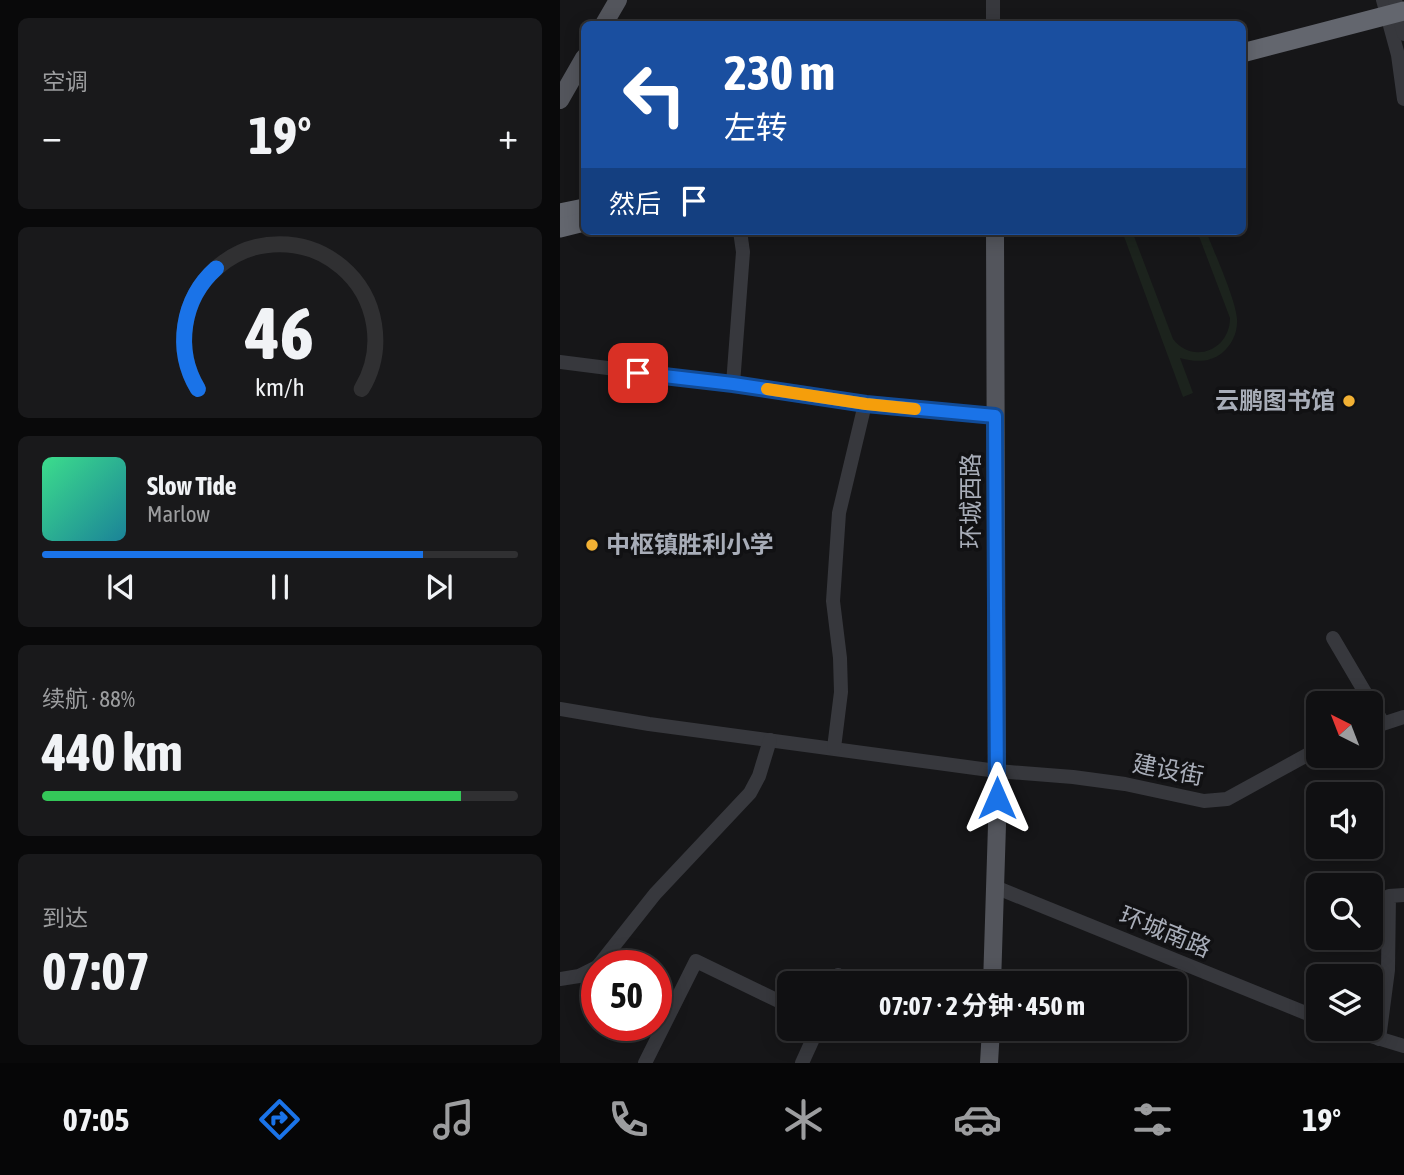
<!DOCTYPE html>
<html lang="zh">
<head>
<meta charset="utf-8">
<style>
	body { margin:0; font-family:"Asap Condensed","Noto Sans SC",sans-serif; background:#19191b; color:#f1f3f6; height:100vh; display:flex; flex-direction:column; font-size:26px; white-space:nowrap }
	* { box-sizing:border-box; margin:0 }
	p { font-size:23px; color:#9c9d9f }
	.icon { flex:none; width:38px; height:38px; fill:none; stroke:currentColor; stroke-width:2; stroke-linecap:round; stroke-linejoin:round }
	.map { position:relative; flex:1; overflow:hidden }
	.details { display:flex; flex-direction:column; gap:18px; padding:18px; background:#09090a; width:560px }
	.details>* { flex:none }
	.guide { position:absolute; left:21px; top:21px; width:665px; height:214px; border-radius:10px; box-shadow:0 4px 18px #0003,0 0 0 2px #303032; background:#1a4fa0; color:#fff; overflow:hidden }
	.needle { width:46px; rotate:318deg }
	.controls { position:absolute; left:746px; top:691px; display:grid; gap:14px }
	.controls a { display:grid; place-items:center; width:77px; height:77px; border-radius:10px; background:#101012; box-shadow:0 4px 18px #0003,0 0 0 2px #303032; font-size:35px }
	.speed { position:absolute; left:21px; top:950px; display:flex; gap:14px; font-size:35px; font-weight:700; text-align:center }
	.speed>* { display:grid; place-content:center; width:91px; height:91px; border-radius:50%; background:#101012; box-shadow:0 4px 18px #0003,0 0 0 2px #303032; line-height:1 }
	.speed .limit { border:10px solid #d22; background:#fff; color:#111 }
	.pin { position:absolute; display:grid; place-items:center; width:60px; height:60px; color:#fff; margin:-30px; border-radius:14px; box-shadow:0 4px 10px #0006 }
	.me { position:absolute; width:77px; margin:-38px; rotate:0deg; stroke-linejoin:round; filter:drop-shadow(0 0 5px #0008) }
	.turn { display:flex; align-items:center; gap:24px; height:147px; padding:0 28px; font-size:32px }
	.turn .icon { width:91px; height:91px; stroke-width:2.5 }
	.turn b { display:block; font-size:49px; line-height:60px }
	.then { display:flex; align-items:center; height:66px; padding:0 28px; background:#0003; gap:14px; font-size:26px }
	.big { font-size:52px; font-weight:700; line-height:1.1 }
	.details .card { flex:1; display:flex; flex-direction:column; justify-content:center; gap:10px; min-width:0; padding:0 24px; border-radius:10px; background:#19191b }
	.details .dial { align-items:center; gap:0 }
	.dial svg { height:182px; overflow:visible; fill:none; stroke:#303032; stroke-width:7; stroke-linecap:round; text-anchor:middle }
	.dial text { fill:#f1f3f6; stroke:none }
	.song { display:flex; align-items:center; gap:21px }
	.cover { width:84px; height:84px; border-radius:10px; background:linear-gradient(135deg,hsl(150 70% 55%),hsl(190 70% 35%)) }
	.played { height:7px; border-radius:4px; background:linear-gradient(90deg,#1a73e8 80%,#303032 80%) }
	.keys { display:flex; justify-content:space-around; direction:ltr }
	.heat { display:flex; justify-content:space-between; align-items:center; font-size:38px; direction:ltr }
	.charge { height:10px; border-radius:5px; background:linear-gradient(90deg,#34c759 88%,#303032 0) }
	.trip { position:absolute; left:217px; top:971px; width:410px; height:70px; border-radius:10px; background:#101012; box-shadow:0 4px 18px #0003,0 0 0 2px #303032; font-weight:700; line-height:70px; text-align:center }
	.tab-bar { display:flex; height:112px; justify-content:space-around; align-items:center; background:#060607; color:#9c9d9f }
	.tab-bar .icon { width:49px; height:49px }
	.tab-bar .active { color:#1a73e8 }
	.tab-bar b { font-size:32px; color:#f1f3f6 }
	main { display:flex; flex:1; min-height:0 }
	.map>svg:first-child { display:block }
	.green { fill:#1c231d }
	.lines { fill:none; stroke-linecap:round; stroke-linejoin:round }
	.minor { stroke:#37383d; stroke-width:14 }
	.major { stroke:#53555c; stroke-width:18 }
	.highway { stroke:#63666e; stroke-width:19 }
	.route-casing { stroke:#114b97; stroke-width:18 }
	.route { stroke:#1a73e8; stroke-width:12 }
	.slow { stroke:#f59e0b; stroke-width:12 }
	.poi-dot { fill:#f2b134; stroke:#111113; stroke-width:2.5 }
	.labels { text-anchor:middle; stroke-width:7; stroke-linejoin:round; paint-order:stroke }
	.poi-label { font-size:24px; font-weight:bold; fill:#a8adb8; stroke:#111113; text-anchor:end }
	.street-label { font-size:24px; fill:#a8adb8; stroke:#111113 }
</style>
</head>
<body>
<main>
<section class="details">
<div class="card"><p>空调</p>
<div class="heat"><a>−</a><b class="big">19°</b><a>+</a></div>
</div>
<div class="card dial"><svg viewBox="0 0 100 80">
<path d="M14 69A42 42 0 1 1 86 69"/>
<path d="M14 69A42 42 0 0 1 22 16" stroke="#1a73e8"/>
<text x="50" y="56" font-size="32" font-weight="700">46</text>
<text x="50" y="72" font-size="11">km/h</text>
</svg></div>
<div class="card">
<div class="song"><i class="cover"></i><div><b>Slow Tide</b><p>Marlow</p></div></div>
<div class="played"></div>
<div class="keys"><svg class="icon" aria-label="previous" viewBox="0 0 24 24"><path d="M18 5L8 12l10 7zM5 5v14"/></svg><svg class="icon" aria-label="pause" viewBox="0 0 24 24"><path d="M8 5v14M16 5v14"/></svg><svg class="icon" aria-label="next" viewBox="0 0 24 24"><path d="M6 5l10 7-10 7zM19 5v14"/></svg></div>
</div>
<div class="card"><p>续航 · 88%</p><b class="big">440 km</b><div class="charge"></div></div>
<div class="card"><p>到达</p><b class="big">07:07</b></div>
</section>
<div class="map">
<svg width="844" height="1063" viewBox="0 0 844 1063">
	<rect width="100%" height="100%" fill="#161618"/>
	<path class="green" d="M 562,231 L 572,231 L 613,339 C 633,365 670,350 670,318 L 637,231 L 646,231 C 654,252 676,300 677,319 C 678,332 672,345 662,353 C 649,363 635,362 620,358 L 633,393 L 623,397 Z"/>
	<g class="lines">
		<g class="minor">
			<polyline points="433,0 433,24"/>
			<polyline points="823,0 838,55 844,99"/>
			<polyline points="835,0 844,34"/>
			<polyline points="0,362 173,384 305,404 435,416"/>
			<polyline points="173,384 183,252 180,231"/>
			<polyline points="773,638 823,723"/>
			<polyline points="0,709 89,724 437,771 513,777 565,784 644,801 667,799 758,749"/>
			<polyline points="810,728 844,717"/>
			<polyline points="274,748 281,692 280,658 273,601 279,513 305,404"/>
			<polyline points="435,887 758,1018"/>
			<polyline points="38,966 95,894 190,793 199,776 210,740"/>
			<polyline points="0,979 19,976 37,967"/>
			<polyline points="274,984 278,975"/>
			<polyline points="788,1029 844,1046"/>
			<polyline points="819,1039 828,970 829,896 844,895"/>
			<polyline points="85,1063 136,961 229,1006"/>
			<polyline points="242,1063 252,1041 255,1029"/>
		</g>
		<g class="major">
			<polyline points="44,24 58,0"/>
			<polyline points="0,100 24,58"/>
			<polyline points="432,984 437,825 435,231"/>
			<polyline points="429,1063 431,1029"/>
		</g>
		<g class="highway">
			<polyline points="682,53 844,11"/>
			<polyline points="0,213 24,208"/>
			<polyline points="0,228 24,222"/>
		</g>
	</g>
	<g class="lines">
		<defs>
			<polyline id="route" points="78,373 173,384 306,404 435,416 437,798"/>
		</defs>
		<use href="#route" class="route-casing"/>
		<use href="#route" class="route"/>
		<polyline class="slow" points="207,389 306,404 355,409"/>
	</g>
	<g class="poi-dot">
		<circle cx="789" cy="401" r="7"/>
		<circle cx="32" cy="545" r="7"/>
	</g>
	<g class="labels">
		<g class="poi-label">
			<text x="775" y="409">云鹏图书馆</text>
			<text x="46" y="553" text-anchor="start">中枢镇胜利小学</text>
		</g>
		<g class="street-label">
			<text transform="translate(411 501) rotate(-90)" y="8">环城西路</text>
			<text transform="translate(608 770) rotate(11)" y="8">建设街</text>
			<text transform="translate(605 932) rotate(22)" y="8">环城南路</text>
		</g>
	</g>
</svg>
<div class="controls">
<a><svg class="needle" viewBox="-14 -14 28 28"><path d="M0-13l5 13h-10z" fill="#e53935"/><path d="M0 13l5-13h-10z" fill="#9c9d9f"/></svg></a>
<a><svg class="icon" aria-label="sound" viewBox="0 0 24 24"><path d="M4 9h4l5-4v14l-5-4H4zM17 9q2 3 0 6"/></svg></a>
<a><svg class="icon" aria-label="search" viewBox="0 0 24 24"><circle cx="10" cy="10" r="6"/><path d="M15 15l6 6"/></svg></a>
<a><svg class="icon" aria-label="layers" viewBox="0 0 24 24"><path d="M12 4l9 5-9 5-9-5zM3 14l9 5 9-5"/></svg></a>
</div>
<div class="speed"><div class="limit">50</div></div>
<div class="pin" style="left:78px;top:373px;background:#d93025"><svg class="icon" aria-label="arrive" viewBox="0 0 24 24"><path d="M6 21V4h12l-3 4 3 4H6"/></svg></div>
<svg class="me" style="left:437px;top:798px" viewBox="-20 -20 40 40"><path d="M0-17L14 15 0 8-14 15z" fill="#1a73e8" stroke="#fff" stroke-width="4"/></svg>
<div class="trip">07:07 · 2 分钟 · 450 m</div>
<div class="guide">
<div class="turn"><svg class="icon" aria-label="left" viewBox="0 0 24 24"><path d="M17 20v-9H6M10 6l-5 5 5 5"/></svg><div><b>230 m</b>左转</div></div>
<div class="then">然后<svg class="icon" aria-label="arrive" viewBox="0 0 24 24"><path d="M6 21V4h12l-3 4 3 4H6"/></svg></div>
</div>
</div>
</main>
<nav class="tab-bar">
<b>07:05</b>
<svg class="icon active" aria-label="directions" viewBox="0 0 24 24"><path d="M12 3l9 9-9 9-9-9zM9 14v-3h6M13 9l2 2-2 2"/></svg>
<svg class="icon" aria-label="music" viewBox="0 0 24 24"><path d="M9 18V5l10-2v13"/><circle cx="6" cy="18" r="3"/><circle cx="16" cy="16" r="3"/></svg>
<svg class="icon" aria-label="phone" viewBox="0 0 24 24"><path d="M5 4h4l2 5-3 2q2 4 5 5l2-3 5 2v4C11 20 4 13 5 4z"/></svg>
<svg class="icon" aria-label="climate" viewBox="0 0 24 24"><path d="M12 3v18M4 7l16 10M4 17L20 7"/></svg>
<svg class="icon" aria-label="car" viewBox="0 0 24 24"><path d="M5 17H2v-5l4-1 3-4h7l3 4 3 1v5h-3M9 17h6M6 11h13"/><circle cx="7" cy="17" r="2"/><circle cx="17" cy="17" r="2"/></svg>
<svg class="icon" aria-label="filters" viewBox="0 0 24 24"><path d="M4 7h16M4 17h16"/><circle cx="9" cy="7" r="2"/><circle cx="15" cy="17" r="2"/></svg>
<b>19°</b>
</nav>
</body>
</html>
